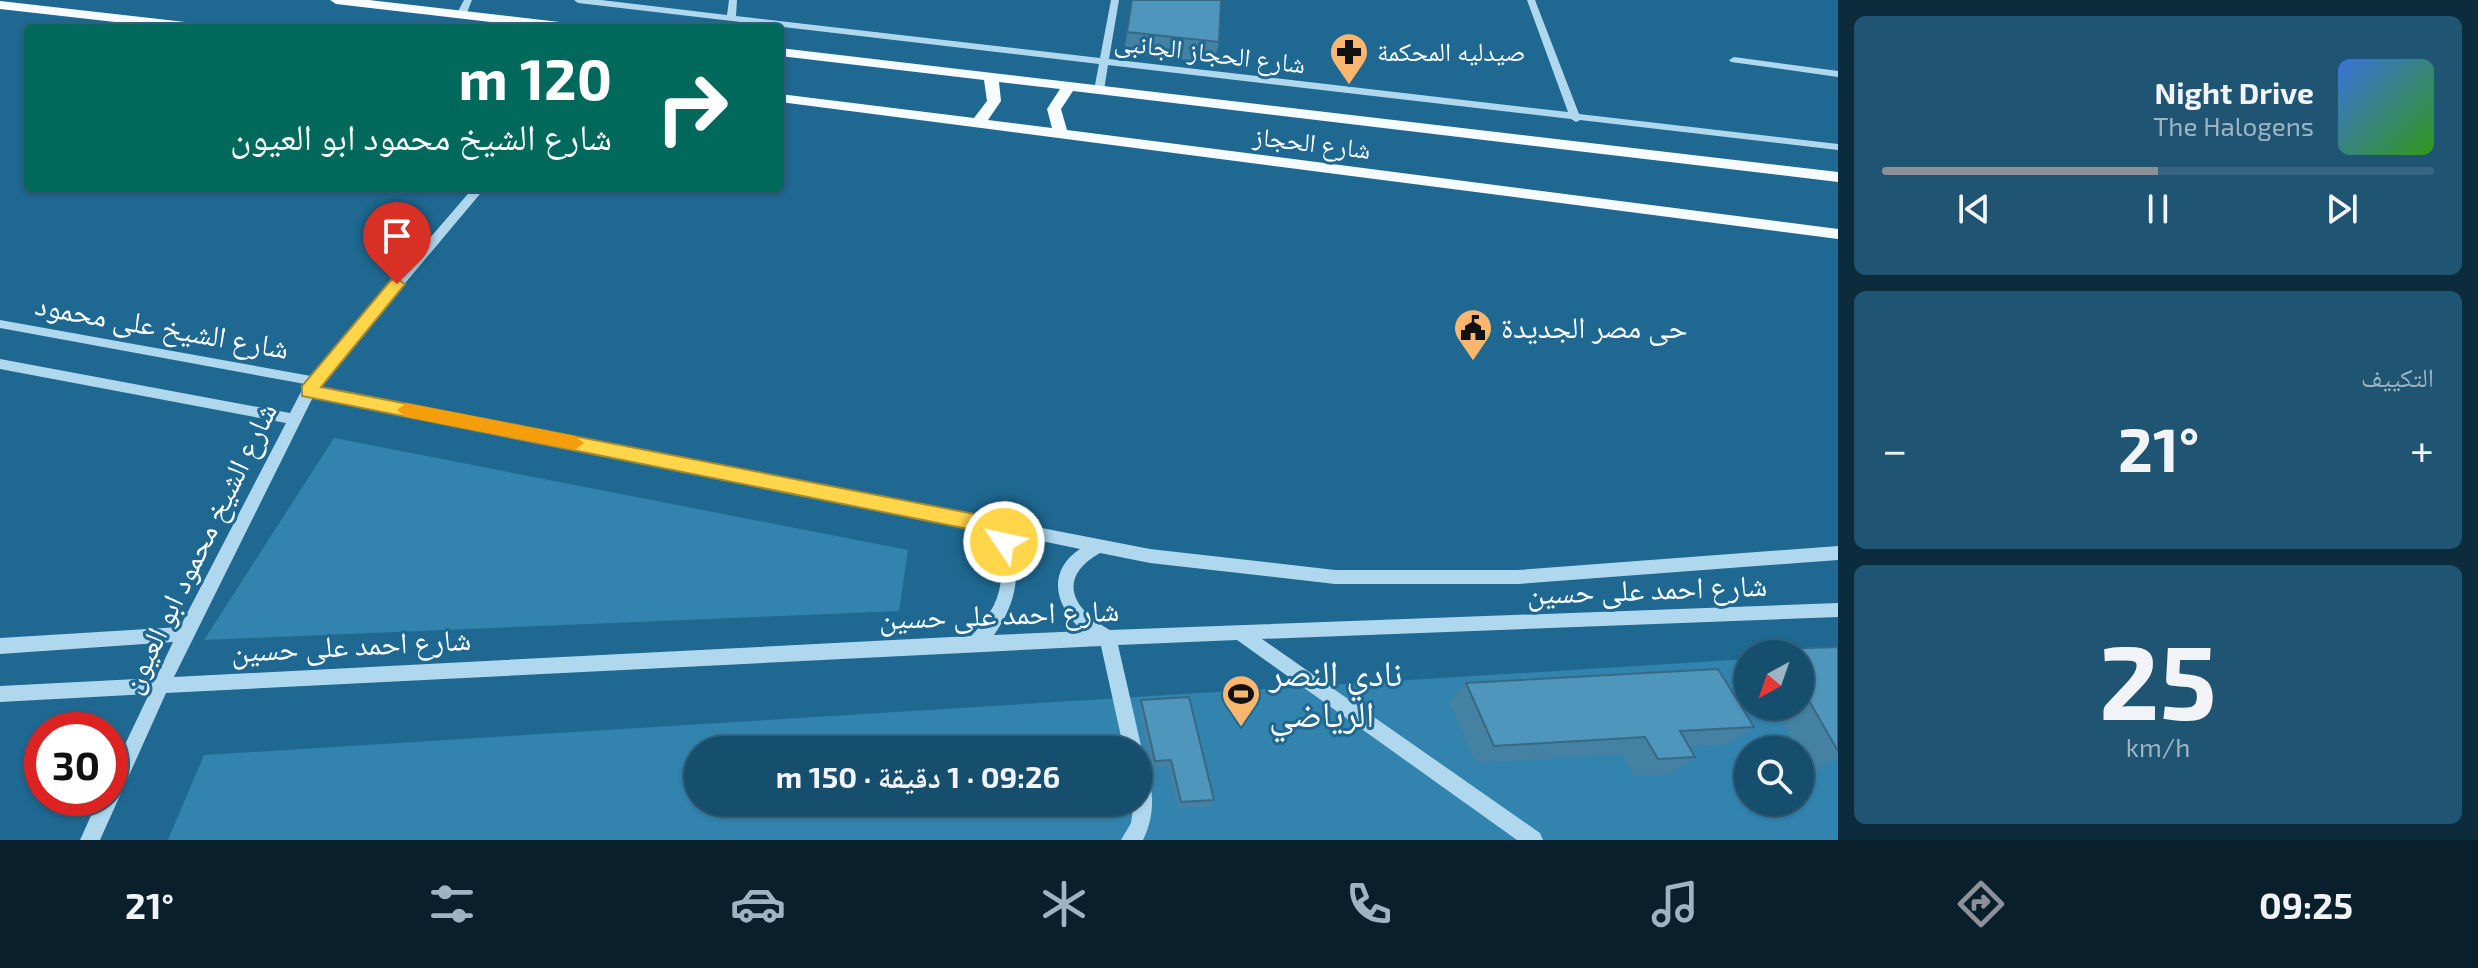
<!DOCTYPE html>
<html lang="ar">
<head>
<meta charset="utf-8">
<style>
	body { margin:0; font-family:"Exo 2","Noto Naskh Arabic",sans-serif; background:#1f5572; color:#f1f3f6; direction:rtl; height:100vh; display:flex; flex-direction:column; font-size:30px; white-space:nowrap }
	* { box-sizing:border-box; margin:0 }
	p { font-size:26px; color:#9eb4c2 }
	.icon { flex:none; width:44px; height:44px; fill:none; stroke:currentColor; stroke-width:2; stroke-linecap:round; stroke-linejoin:round }
	.map { position:relative; flex:1; overflow:hidden; direction:ltr }
	.sheet { display:flex; flex-direction:column; gap:16px; padding:16px; background:#0c2b3c; width:640px }
	.sheet>* { flex:none }
	.banner { position:absolute; left:24px; top:24px; width:760px; height:168px; border-radius:8px; box-shadow:0 2px 6px #0004,0 0 0 2px #356580; direction:rtl; background:#00695c; color:#fff; overflow:hidden }
	.needle { width:52px; rotate:220deg }
	.controls { position:absolute; left:1734px; top:640px; display:grid; gap:16px }
	.controls a { display:grid; place-items:center; width:80px; height:80px; border-radius:50%; background:#164e6d; box-shadow:0 2px 6px #0004,0 0 0 2px #356580; font-size:40px }
	.speed { position:absolute; left:24px; top:712px; display:flex; gap:16px; font-size:40px; font-weight:700; text-align:center }
	.speed>* { display:grid; place-content:center; width:104px; height:104px; border-radius:50%; background:#164e6d; box-shadow:0 2px 6px #0004,0 0 0 2px #356580; line-height:1 }
	.speed .limit { border:12px solid #d22; background:#fff; color:#111 }
	.pin { position:absolute; display:grid; place-items:center; width:68px; height:68px; color:#fff; margin:-82px -34px; border-radius:50% 50% 50% 0; rotate:-45deg; box-shadow:0 0 8px #0007 }
	.pin .icon { rotate:45deg }
	.me { position:absolute; width:88px; margin:-44px; rotate:304deg; stroke-linejoin:round; filter:drop-shadow(0 0 6px #0008) }
	.turn { display:flex; align-items:center; gap:28px; height:168px; padding:0 40px; font-size:36px }
	.turn .icon { width:104px; height:104px; stroke-width:2.5 }
	.turn b { display:block; font-size:56px; line-height:68px }
	.big { font-size:60px; font-weight:700; line-height:1.1 }
	.sheet .widget { flex:1; display:flex; flex-direction:column; justify-content:center; gap:12px; min-width:0; padding:0 28px; border-radius:12px; background:#1f5572 }
	.sheet .dial { align-items:center; gap:0 }
	.dial b { font-size:104px; line-height:1 }
	.song { display:flex; align-items:center; gap:24px }
	.cover { width:96px; height:96px; border-radius:12px; background:linear-gradient(135deg,hsl(220 70% 55%),hsl(110 70% 35%)) }
	.played { height:8px; border-radius:4px; background:linear-gradient(90deg,#8c9099 50%,#356580 50%) }
	.keys { display:flex; justify-content:space-around; direction:ltr }
	.heat { display:flex; justify-content:space-between; align-items:center; font-size:44px; direction:ltr }
	.trip { position:absolute; left:684px; top:736px; width:468px; height:80px; border-radius:40px; background:#164e6d; box-shadow:0 2px 6px #0004,0 0 0 2px #356580; font-weight:700; line-height:80px; text-align:center; direction:rtl }
	.menu { display:flex; height:128px; justify-content:space-around; align-items:center; background:#091f2c; color:#9eb4c2 }
	.menu .icon { width:56px; height:56px }
	.menu .on { color:#8c9099 }
	.menu b { font-size:36px; color:#f1f3f6 }
	main { display:flex; flex:1; min-height:0 }
	.map>svg:first-child { display:block }
	.green { fill:#3284af; fill-rule:evenodd }
	.lines { fill:none; stroke-linecap:round; stroke-linejoin:round }
	.minor { fill:#afd8ee; fill-rule:evenodd }
	.major { fill:#f6fbff; fill-rule:evenodd }
	.wall { fill:#4481a2 }
	.building { fill:#4f96bc; stroke:#376984; stroke-width:2 }
	.route { fill:#ffd54a; stroke:#a68a30; stroke-width:2 }
	.slow { fill:#f59e0b }
	.labels { text-anchor:middle; stroke-width:6; stroke-linejoin:round; paint-order:stroke }
	.far-poi-label { font-size:26px; fill:#fff; stroke:#1e6891; text-anchor:start }
	.far-street-label { font-size:26px; fill:#fff; stroke:#1e6891 }
	.street-label { font-size:30px; fill:#fff; stroke:#1e6891 }
	.poi-label { font-size:30px; fill:#fff; stroke:#1e6891; text-anchor:start }
	.near-poi-label { font-size:36px; fill:#fff; stroke:#1e6891; text-anchor:start }
</style>
</head>
<body>
<main>
<section class="sheet">
<div class="widget">
<div class="song"><i class="cover"></i><div><b>Night Drive</b><p>The Halogens</p></div></div>
<div class="played"></div>
<div class="keys"><svg class="icon" aria-label="previous" viewBox="0 0 24 24"><path d="M18 5L8 12l10 7zM5 5v14"/></svg><svg class="icon" aria-label="pause" viewBox="0 0 24 24"><path d="M8 5v14M16 5v14"/></svg><svg class="icon" aria-label="next" viewBox="0 0 24 24"><path d="M6 5l10 7-10 7zM19 5v14"/></svg></div>
</div>
<div class="widget"><p>التكييف</p>
<div class="heat"><a>−</a><b class="big">21°</b><a>+</a></div>
</div>
<div class="widget dial"><b>25</b><p>km/h</p></div>
</section>
<div class="map">
<svg width="1838" height="840" viewBox="0 0 1838 840">
	<rect width="100%" height="100%" fill="#1e6891"/>
	<g class="green">
		<polygon points="334,438 908,550 899,611 204,640"/>
		<path d="M 1838,654 L 1838,840 L 168,840 L 204,755 L 1748,659 L 1748,706 L 1800,706 ZM 698,750 L 1138,750 L 1138,802 L 698,802 ZM 1748,750 L 1800,750 L 1800,802 L 1748,802 Z"/>
	</g>
	<g class="lines">
		<g class="minor">
			<polygon points="464,0 472,0 466,15 461,18 456,15"/>
			<polygon points="574,0 601,0 727,15 729,0 737,0 736,16 1100,58 1111,0 1119,0 1109,59 1568,112 1527,0 1535,0 1579,114 1838,144 1838,150 1580,120 1576,122 1571,119 1108,65 1104,90 1099,93 1094,90 1099,64 578,3"/>
			<polygon points="1734,57 1838,71 1838,77 1731,62 1729,60"/>
			<path d="M 473,188 L 485,188 L 317,388 L 1150,549 L 1335,570 L 1518,570 L 1838,546 L 1838,560 L 1518,584 L 1335,584 L 1150,563 L 1100,553 C 1056,578 1072,609 1110,630 L 1838,603 L 1838,617 L 1262,639 L 1540,833 L 1543,840 L 1517,840 L 1237,640 L 1118,645 L 1142,750 L 1138,757 L 1138,750 L 1124,750 L 1101,646 L 166,693 L 100,840 L 80,840 L 99,798 L 110,798 L 110,776 L 149,694 L 0,702 L 0,686 L 156,678 L 173,642 L 0,654 L 0,638 L 180,627 L 286,423 L 0,369 L 0,359 L 290,413 L 305,384 L 0,328 L 0,320 L 311,376 ZM 313,397 L 990,531 C 1010,572 1003,604 971,636 L 174,677 ZM 1007,534 L 1080,549 C 1045,572 1056,608 1083,631 L 994,635 C 1016,604 1024,570 1007,534 Z"/>
			<path d="M 1138,762 L 1144,765 C 1155,790 1155,816 1143,840 L 1121,840 L 1131,823 L 1134,802 L 1138,802 Z"/>
		</g>
		<g class="major">
			<polygon points="330,0 369,0 577,24 584,28 543,28 336,4"/>
			<polygon points="0,1 203,24 210,28 168,28 0,9"/>
			<path d="M 780,48 L 1838,172 L 1838,182 L 1073,91 L 1061,109 L 1067,130 L 1838,229 L 1838,239 L 780,102 L 780,94 L 974,118 L 987,101 L 984,80 L 780,56 ZM 999,82 L 1060,89 L 1047,109 L 1052,128 L 988,120 L 1001,101 Z"/>
		</g>
	</g>
	<g class="wall">
		<polygon points="1132,0 1219,42 1214,63 1124,53"/>
		<polygon points="1838,647 1838,757 1811,773 1800,752 1800,750 1799,750 1775,706 1800,706 1800,654 1773,654 1779,649"/>
		<polygon points="1466,683 1754,727 1728,744 1689,747 1695,757 1670,774 1634,776 1622,754 1476,763 1449,702"/>
		<polygon points="1141,700 1214,800 1210,806 1178,808 1168,766 1152,767 1139,707"/>
	</g>
	<g class="building">
		<polygon points="1132,0 1221,0 1219,42 1127,32"/>
		<polygon points="1838,647 1838,751 1800,685 1800,654 1782,654 1779,649"/>
		<polygon points="1718,669 1754,727 1680,731 1695,757 1658,759 1645,737 1494,746 1466,683"/>
		<polygon points="1189,697 1214,800 1181,802 1171,760 1155,761 1141,700"/>
	</g>
	<polygon class="route" points="397,279 405,284 402,288 321,387 995,518 1002,520 1014,542 1004,551 997,548 988,533 302,396 302,386 391,280"/>
	<polygon class="slow" points="406,403 575,436 584,443 575,450 406,417 397,410"/>
	<defs>
		<symbol id="pharmacy-pin" viewBox="-11 -11 22 30"><path d="M0 17L-7.5 6A9.5 9.5 0 1 1 7.5 6Z" fill="#fcb66e" stroke="#1e6891"/><path d="M-2-6h4v4h4v4h-4v4h-4v-4h-4v-4h4Z" fill="#111"/></symbol>
		<symbol id="civic-pin" viewBox="-11 -11 22 30"><path d="M0 17L-7.5 6A9.5 9.5 0 1 1 7.5 6Z" fill="#fcb66e" stroke="#1e6891"/><path d="M-.6-6.5H3V-4.5H.6V-3L4-1V1h2V6H-6V1h2V-1L-.6-3ZM-1.2 2.5V6h2.4V2.5Z" fill="#111"/></symbol>
		<symbol id="stadium-pin" viewBox="-11 -11 22 30"><path d="M0 17L-7.5 6A9.5 9.5 0 1 1 7.5 6Z" fill="#fcb66e" stroke="#1e6891"/><path d="M0-5a6.5 5 0 1 0 0 10a6.5 5 0 1 0 0-10ZM-3.5-1.8h7v3.6h-7Z" fill="#111"/></symbol>
	</defs>
	<g fill-rule="evenodd">
		<use href="#pharmacy-pin" x="1327" y="30" width="44" height="60"/>
		<use href="#civic-pin" x="1451" y="306" width="44" height="60"/>
		<use href="#stadium-pin" x="1219" y="672" width="44" height="60"/>
	</g>
	<g class="labels">
		<g class="far-poi-label">
			<text x="1377" y="61">صيدليه المحكمة</text>
		</g>
		<g class="far-street-label">
			<text transform="translate(1210 53) rotate(7)" y="9">شارع الحجاز الجانبى</text>
			<text transform="translate(1312 143) rotate(7)" y="9">شارع الحجاز</text>
		</g>
		<g class="street-label">
			<text transform="translate(162 327) rotate(10)" y="10">شارع الشيخ على محمود</text>
			<text transform="translate(199 548) rotate(-64)" y="10">شارع الشيخ محمود ابو العيون</text>
			<text transform="translate(1647 590) rotate(-2)" y="10">شارع احمد على حسين</text>
			<text transform="translate(999 615) rotate(-2)" y="10">شارع احمد على حسين</text>
			<text transform="translate(351 646) rotate(-3)" y="10">شارع احمد على حسين</text>
		</g>
		<g class="poi-label">
			<text x="1501" y="338">حى مصر الجديدة</text>
		</g>
		<g class="near-poi-label">
			<text x="1269" y="686">نادي النصر<tspan x="1269" dy="41">الرياضي</tspan></text>
		</g>
	</g>
</svg>
<div class="controls">
<a><svg class="needle" viewBox="-14 -14 28 28"><path d="M0-13l5 13h-10z" fill="#e53935"/><path d="M0 13l5-13h-10z" fill="#9eb4c2"/></svg></a>
<a><svg class="icon" aria-label="search" viewBox="0 0 24 24"><circle cx="10" cy="10" r="6"/><path d="M15 15l6 6"/></svg></a>
</div>
<div class="speed"><div class="limit">30</div></div>
<div class="pin" style="left:397px;top:284px;background:#d93025"><svg class="icon" aria-label="arrive" viewBox="0 0 24 24"><path d="M6 21V4h12l-3 4 3 4H6"/></svg></div>
<svg class="me" style="left:1004px;top:542px" viewBox="-20 -20 40 40"><circle r="17" fill="#ffd54a" stroke="#fff" stroke-width="3"/><path d="M0-11L8 9 0 5-8 9z" fill="#fff"/></svg>
<div class="trip">09:26 · 1 دقيقة · 150 m</div>
<div class="banner">
<div class="turn"><svg class="icon" aria-label="right" viewBox="0 0 24 24"><path d="M7 20v-9h11M14 6l5 5-5 5"/></svg><div><b>120 m</b>شارع الشيخ محمود ابو العيون</div></div>
</div>
</div>
</main>
<nav class="menu">
<b>09:25</b>
<svg class="icon on" aria-label="directions" viewBox="0 0 24 24"><path d="M12 3l9 9-9 9-9-9zM9 14v-3h6M13 9l2 2-2 2"/></svg>
<svg class="icon" aria-label="music" viewBox="0 0 24 24"><path d="M9 18V5l10-2v13"/><circle cx="6" cy="18" r="3"/><circle cx="16" cy="16" r="3"/></svg>
<svg class="icon" aria-label="phone" viewBox="0 0 24 24"><path d="M5 4h4l2 5-3 2q2 4 5 5l2-3 5 2v4C11 20 4 13 5 4z"/></svg>
<svg class="icon" aria-label="climate" viewBox="0 0 24 24"><path d="M12 3v18M4 7l16 10M4 17L20 7"/></svg>
<svg class="icon" aria-label="car" viewBox="0 0 24 24"><path d="M5 17H2v-5l4-1 3-4h7l3 4 3 1v5h-3M9 17h6M6 11h13"/><circle cx="7" cy="17" r="2"/><circle cx="17" cy="17" r="2"/></svg>
<svg class="icon" aria-label="filters" viewBox="0 0 24 24"><path d="M4 7h16M4 17h16"/><circle cx="9" cy="7" r="2"/><circle cx="15" cy="17" r="2"/></svg>
<b>21°</b>
</nav>
</body>
</html>
